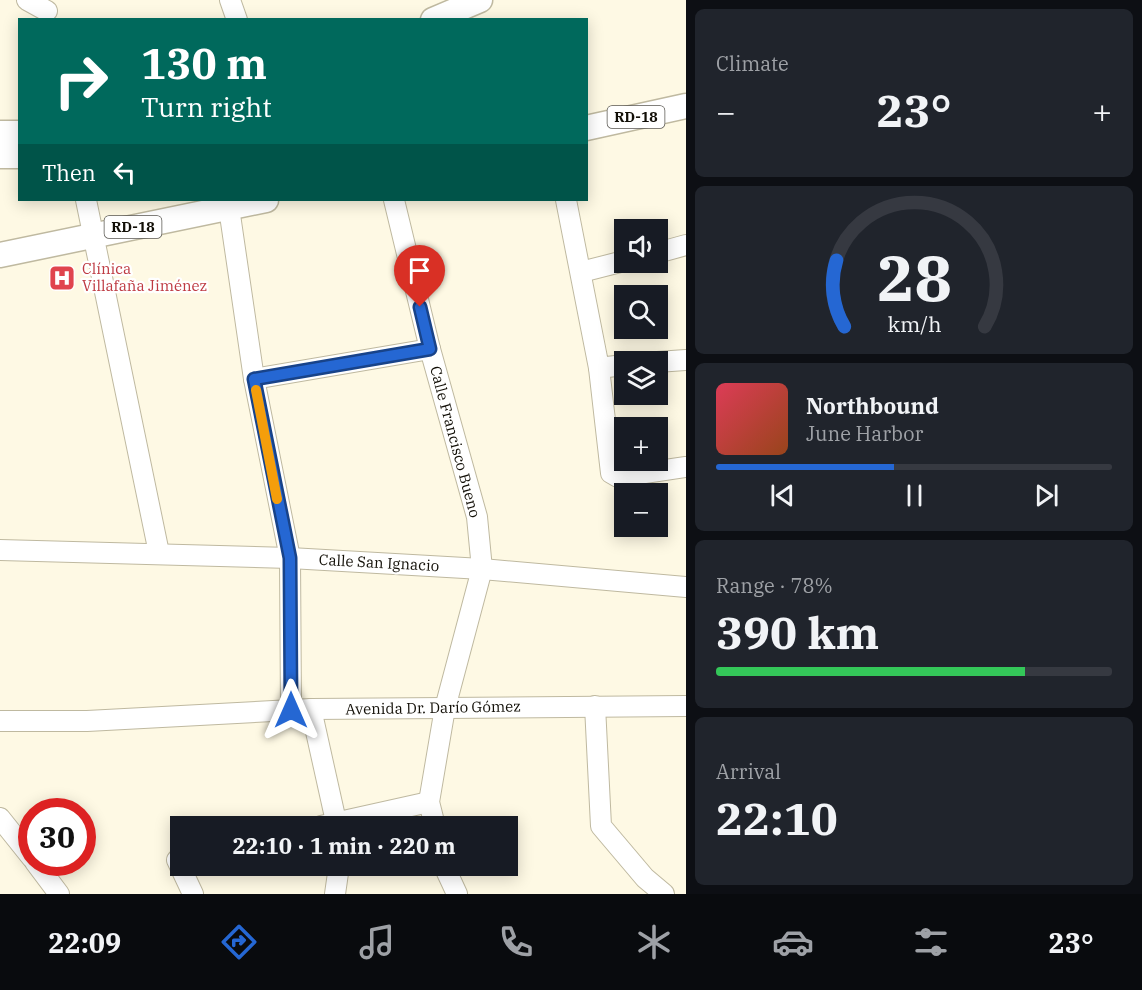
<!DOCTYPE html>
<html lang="en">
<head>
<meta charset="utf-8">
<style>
	body { margin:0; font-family:"IBM Plex Serif",serif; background:#20242c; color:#f1f3f6; height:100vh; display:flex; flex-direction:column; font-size:22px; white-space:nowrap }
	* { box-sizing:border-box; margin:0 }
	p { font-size:20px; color:#9ea1a6 }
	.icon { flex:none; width:33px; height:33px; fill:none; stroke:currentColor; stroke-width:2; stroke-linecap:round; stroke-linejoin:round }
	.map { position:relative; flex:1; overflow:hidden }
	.panel { display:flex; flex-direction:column; gap:9px; padding:9px; background:#0d0f14; width:456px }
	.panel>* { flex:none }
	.top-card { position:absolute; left:18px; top:18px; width:570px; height:183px; border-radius:0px; box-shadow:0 3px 15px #0003; background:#00695c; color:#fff; overflow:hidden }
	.buttons { position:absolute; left:614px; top:219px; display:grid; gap:12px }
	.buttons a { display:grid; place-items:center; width:54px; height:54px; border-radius:0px; background:#171b24; box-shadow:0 3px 15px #0003; font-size:30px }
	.speed { position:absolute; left:18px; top:798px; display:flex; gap:12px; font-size:30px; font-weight:700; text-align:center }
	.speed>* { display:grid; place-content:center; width:78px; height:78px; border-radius:50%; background:#171b24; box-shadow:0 3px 15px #0003; line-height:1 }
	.speed .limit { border:9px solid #d22; background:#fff; color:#111 }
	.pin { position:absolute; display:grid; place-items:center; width:51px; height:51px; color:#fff; margin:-62px -26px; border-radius:50% 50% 50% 0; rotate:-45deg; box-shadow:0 0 6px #0007 }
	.pin .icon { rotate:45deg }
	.me { position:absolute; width:66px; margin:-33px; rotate:0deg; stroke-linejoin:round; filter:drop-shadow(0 0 4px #0008) }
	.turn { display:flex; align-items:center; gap:21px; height:126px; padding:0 24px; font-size:27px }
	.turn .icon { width:78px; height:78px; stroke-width:2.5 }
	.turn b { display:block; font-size:42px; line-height:51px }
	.then { display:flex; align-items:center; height:57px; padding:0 24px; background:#0003; gap:12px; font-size:22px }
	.big { font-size:45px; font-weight:700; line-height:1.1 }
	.panel .card { flex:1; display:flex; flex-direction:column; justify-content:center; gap:9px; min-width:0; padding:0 21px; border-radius:9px; background:#20242c }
	.panel .dial { align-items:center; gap:0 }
	.dial svg { height:156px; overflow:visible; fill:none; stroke:#363941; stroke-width:7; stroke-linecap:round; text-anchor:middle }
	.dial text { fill:#f1f3f6; stroke:none }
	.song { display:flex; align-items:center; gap:18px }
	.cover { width:72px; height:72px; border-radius:9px; background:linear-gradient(135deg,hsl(350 70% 55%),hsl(20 70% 35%)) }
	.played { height:6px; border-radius:3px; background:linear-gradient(90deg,#2567d3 45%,#363941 45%) }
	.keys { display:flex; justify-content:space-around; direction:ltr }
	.heat { display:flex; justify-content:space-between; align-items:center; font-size:33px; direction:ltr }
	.charge { height:9px; border-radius:4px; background:linear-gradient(90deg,#34c759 78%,#363941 0) }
	.trip { position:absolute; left:170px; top:816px; width:348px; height:60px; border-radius:0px; background:#171b24; box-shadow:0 3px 15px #0003; font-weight:700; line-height:60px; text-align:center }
	.dock { display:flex; height:96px; justify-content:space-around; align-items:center; background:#090b0e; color:#9ea1a6 }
	.dock .icon { width:42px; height:42px }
	.dock .selected { color:#2567d3 }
	.dock b { font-size:27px; color:#f1f3f6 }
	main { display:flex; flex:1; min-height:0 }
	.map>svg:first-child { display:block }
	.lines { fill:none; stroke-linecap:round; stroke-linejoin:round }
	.minor-casing { stroke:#bfb9a0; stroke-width:22 }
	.major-casing { stroke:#bfb9a0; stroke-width:27 }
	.minor { stroke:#fff; stroke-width:20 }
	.major { stroke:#fff; stroke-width:24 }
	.route-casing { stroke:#184389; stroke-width:15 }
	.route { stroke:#2567d3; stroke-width:10 }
	.slow { stroke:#f59e0b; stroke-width:10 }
	.labels { text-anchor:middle; stroke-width:4.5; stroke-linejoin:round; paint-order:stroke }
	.shield { fill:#fff; stroke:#595751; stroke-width:1.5 }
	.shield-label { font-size:14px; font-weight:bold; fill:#120f07 }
	.health-label { font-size:15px; fill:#be3a42; stroke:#fff; text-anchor:start }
	.street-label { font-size:15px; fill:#120f07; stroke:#fff }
</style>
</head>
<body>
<main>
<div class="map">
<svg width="686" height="894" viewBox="0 0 686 894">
	<rect width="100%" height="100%" fill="#fef9e4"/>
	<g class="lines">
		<defs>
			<g id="minor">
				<polyline points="27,0 47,11"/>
				<polyline points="230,0 237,20"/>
				<polyline points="86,200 159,553"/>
				<polyline points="394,200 430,349 477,517 482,569 445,708 429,802 435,826"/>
				<polyline points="566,200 599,368 624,365"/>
				<polyline points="229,208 254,379 290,558 291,710"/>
				<polyline points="657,253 686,245"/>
				<polyline points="581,272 624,261"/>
				<polyline points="657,362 686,360"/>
				<polyline points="599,368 611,473 618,477 686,467"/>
				<polyline points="254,379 430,349"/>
				<polyline points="0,550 290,558 482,569 686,587"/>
				<polyline points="595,706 601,826 645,878 664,894"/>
				<polyline points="311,709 337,826"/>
				<polyline points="0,721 87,721 311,709 686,706"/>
				<polyline points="0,818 32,858"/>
				<polyline points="321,826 429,802"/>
				<polyline points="180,859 177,860 193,894"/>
				<polyline points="35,862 59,894"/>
				<polyline points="444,866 457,894"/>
				<polyline points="335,894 339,866"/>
			</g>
			<g id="major">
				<polyline points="433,20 480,0"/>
				<polyline points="586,128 686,106"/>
				<polyline points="0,133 20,133"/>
				<polyline points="0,156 20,156"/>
				<polyline points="0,255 266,200"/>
			</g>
		</defs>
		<use href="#minor" class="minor-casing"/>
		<use href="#major" class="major-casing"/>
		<use href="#minor" class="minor"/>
		<use href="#major" class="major"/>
	</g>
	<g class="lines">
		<defs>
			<polyline id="route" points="291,710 290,558 254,379 430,349 420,307"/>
		</defs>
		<use href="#route" class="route-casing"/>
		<use href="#route" class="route"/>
		<polyline class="slow" points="256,390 277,499"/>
	</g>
	<defs>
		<symbol id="hospital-square" viewBox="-11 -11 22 22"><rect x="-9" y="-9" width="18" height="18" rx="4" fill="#e0444e" stroke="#fff"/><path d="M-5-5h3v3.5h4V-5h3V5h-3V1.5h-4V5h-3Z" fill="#fff"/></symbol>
	</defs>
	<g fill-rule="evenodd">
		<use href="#hospital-square" x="47" y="263" width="30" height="30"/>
	</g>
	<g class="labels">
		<g class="shield">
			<rect x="607.5" y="106" width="57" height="22" rx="4.5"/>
			<rect x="104.5" y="216" width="57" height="22" rx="4.5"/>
		</g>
		<g class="shield-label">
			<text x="636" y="122">RD-18</text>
			<text x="133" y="232">RD-18</text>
		</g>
		<g class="health-label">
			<text x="82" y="274">Clínica<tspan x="82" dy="17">Villafaña Jiménez</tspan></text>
		</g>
		<g class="street-label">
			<text transform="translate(455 442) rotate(75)" y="5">Calle Francisco Bueno</text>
			<text transform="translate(379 563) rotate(3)" y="5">Calle San Ignacio</text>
			<text transform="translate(433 708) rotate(-1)" y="5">Avenida Dr. Darío Gómez</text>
		</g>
	</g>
</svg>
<div class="buttons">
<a><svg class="icon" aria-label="sound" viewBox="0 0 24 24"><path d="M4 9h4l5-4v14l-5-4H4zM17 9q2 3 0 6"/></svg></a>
<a><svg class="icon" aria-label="search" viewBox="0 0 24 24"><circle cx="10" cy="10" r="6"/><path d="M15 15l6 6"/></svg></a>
<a><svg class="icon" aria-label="layers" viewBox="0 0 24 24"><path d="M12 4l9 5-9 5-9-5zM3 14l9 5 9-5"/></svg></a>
<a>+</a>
<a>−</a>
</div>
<div class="speed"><div class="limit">30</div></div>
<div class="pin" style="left:420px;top:307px;background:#d93025"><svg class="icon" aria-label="arrive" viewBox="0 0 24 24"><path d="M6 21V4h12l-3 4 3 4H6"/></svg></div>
<svg class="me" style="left:291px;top:710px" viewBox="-20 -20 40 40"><path d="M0-17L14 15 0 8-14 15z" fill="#2567d3" stroke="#fff" stroke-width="4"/></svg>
<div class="trip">22:10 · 1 min · 220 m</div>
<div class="top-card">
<div class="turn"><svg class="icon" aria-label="right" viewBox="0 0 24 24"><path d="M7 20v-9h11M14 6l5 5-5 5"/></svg><div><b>130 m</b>Turn right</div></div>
<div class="then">Then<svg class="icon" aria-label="left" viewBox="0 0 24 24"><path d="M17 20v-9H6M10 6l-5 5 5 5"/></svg></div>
</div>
</div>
<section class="panel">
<div class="card"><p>Climate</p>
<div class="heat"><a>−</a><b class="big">23°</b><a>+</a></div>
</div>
<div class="card dial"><svg viewBox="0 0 100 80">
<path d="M14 69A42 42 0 1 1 86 69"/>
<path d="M14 69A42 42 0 0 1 10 35" stroke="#2567d3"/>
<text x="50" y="56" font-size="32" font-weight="700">28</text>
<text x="50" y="72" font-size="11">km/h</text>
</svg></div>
<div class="card">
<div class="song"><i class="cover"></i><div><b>Northbound</b><p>June Harbor</p></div></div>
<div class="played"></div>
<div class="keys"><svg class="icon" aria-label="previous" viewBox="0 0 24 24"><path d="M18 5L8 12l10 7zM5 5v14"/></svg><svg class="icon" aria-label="pause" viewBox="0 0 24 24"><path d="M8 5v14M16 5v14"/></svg><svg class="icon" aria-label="next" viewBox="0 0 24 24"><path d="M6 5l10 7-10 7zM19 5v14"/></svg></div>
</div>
<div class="card"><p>Range · 78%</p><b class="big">390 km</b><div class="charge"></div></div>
<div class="card"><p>Arrival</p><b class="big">22:10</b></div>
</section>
</main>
<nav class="dock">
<b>22:09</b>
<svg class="icon selected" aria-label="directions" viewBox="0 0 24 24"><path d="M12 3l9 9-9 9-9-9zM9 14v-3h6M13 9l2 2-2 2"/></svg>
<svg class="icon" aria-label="music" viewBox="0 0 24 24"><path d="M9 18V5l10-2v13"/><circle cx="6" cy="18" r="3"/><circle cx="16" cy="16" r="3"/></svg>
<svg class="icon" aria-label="phone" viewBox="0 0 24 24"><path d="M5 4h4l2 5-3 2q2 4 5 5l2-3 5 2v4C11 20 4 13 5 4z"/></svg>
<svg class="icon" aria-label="climate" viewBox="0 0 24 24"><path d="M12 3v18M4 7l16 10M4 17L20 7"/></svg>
<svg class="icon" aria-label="car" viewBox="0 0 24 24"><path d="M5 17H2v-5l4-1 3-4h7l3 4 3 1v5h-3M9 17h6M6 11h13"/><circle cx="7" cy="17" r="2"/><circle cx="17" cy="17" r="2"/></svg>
<svg class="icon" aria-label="filters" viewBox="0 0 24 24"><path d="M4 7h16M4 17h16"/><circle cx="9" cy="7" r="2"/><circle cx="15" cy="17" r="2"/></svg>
<b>23°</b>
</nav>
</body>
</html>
